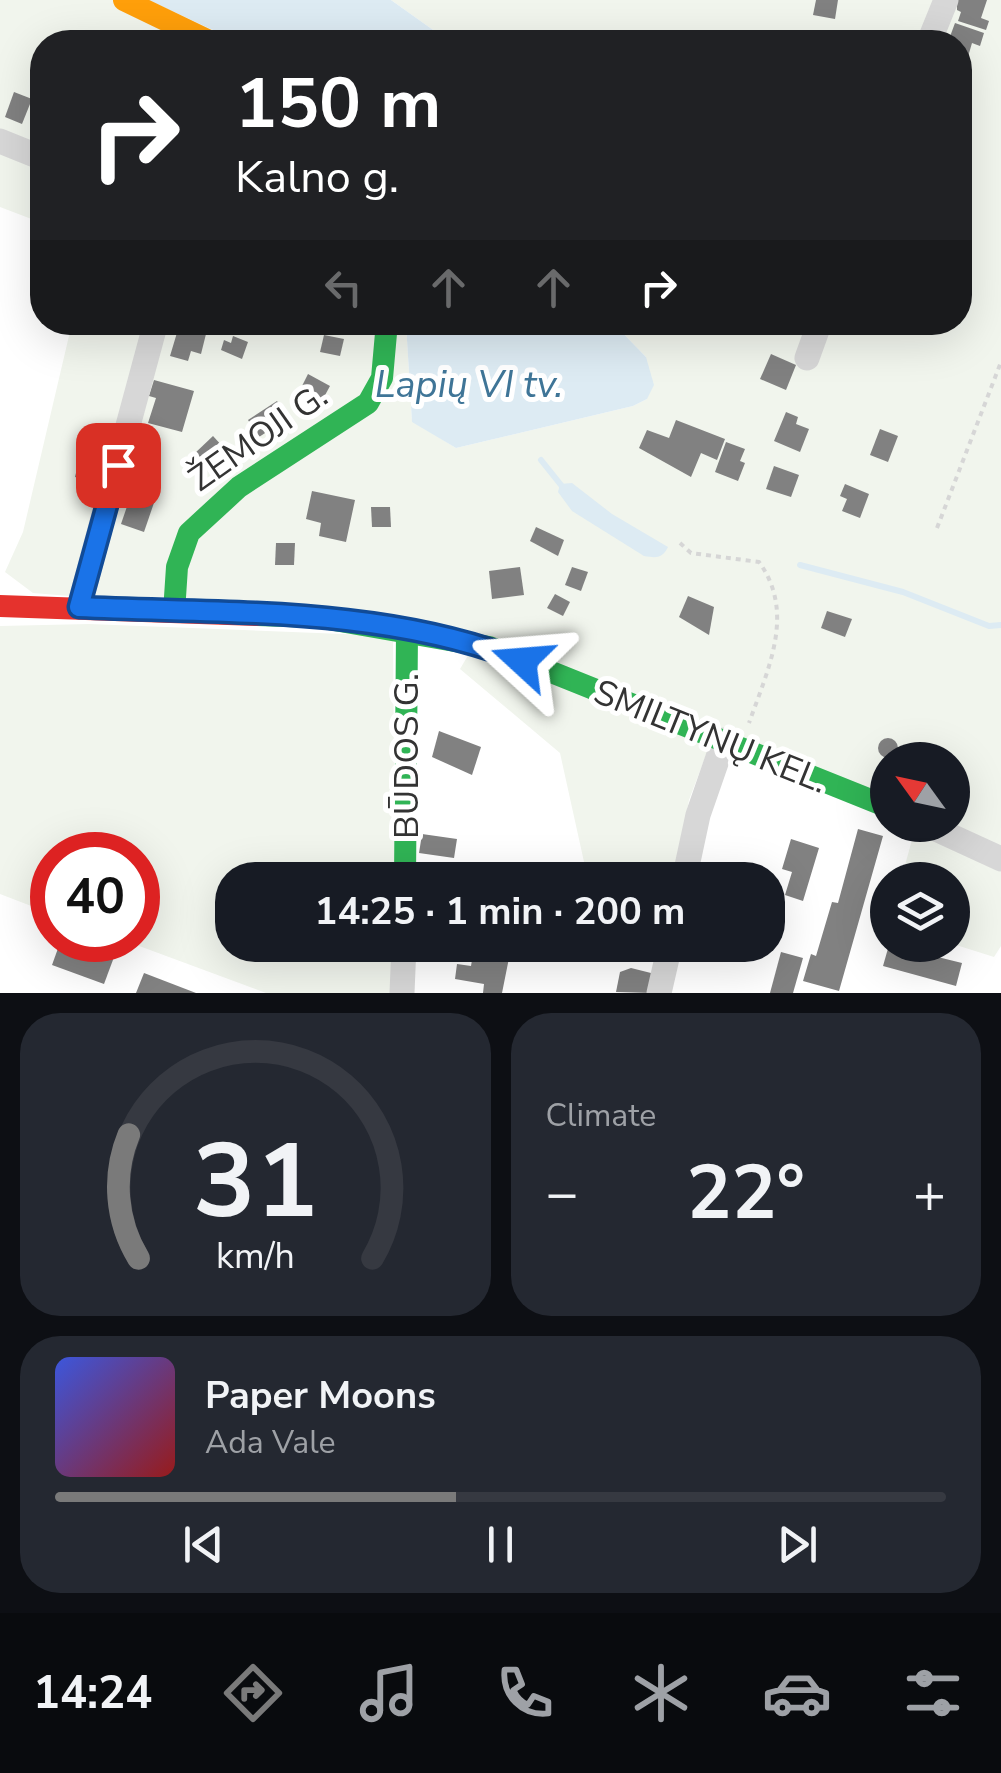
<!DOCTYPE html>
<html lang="en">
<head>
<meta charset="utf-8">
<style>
	body { margin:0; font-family:"Nunito Sans",sans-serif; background:#242831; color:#f1f3f6; height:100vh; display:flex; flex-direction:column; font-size:38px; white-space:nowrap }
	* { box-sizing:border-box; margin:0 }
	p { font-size:32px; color:#9ea1a6 }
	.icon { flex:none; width:55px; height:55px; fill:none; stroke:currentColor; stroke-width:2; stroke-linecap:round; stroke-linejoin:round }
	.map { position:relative; height:993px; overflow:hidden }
	.panel { display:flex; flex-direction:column; gap:20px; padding:20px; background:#0d0f14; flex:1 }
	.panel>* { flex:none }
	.hud { position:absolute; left:30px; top:30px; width:942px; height:305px; border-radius:40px; box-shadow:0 10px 40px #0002; background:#202124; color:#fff; overflow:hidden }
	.needle { width:65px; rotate:303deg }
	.fabs { position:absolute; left:870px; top:742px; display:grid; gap:20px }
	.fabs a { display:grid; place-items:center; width:100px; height:100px; border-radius:50%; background:#171b24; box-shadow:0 10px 40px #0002; font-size:50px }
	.speed { position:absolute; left:30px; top:832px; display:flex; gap:20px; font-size:50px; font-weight:700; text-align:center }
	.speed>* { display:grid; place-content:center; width:130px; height:130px; border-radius:50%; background:#171b24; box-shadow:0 10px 40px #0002; line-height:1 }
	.speed .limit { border:15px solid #d22; background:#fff; color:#111 }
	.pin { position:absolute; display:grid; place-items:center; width:85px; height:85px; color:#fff; margin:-42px; border-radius:20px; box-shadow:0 5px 15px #0006 }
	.me { position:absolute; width:110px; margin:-55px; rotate:289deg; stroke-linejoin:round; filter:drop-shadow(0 0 8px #0008) }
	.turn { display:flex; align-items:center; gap:35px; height:210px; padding:0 40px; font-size:45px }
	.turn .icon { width:130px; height:130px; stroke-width:2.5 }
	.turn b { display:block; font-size:70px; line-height:85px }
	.lanes { display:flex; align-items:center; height:95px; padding:0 40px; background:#0003; justify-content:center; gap:50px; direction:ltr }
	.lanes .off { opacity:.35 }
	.big { font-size:75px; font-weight:700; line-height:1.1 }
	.panel .tile { flex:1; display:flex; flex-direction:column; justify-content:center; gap:15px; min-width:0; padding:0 35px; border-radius:40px; background:#242831 }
	.panel .dial { align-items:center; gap:0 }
	.dial svg { height:260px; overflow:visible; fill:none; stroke:#363941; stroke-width:7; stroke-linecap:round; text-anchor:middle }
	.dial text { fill:#f1f3f6; stroke:none }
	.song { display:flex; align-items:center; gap:30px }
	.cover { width:120px; height:120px; border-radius:15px; background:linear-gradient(135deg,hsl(230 70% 55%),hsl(0 70% 35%)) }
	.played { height:10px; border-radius:5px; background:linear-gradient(90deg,#7a7a7a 45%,#363941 45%) }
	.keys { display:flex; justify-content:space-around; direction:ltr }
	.heat { display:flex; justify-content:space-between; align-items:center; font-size:55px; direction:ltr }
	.panel .tiles { flex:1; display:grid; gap:20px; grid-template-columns:1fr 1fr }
	.tile:last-child { grid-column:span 2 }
	.trip { position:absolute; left:215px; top:862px; width:570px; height:100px; border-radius:40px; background:#171b24; box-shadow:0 10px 40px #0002; font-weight:700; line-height:100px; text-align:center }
	.tabs { display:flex; height:160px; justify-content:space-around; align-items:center; background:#090b0e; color:#9ea1a6 }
	.tabs .icon { width:70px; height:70px }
	.tabs .selected { color:#7a7a7a }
	.tabs b { font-size:45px; color:#f1f3f6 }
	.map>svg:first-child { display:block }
	.green { fill:#f1f5ed }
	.water { fill:#ddebf3 }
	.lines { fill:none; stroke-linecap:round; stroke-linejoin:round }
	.stream { stroke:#ddebf3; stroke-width:6 }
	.building { fill:#818181 }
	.path { stroke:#d6d6d6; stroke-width:4; stroke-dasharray:5 5; stroke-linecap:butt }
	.street { stroke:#d7d7d7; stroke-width:25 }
	.fast { stroke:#30b455; stroke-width:22 }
	.slow { stroke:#ff9f0a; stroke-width:22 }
	.jam { stroke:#e5322d; stroke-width:22 }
	.route-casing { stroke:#114b97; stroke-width:25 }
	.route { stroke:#1a73e8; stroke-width:18 }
	.labels { text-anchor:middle; stroke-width:10; stroke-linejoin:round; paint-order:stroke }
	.street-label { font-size:35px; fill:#333; stroke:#fff }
	.water-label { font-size:38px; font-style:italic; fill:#3f7597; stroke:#fff }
</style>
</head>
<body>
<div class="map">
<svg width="1001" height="993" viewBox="0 0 1001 993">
	<rect width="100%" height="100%" fill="#fff"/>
	<g class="green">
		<polygon points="0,0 148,0 239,42 42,42 42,223 0,207"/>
		<polygon points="391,0 1001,0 1001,853 952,825 952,760 888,760 887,802 457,628 33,593 5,572 23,532 72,323 406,323 412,421 456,448 633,406 647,399 646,357 613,323 960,322 960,42 450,42"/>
		<polygon points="89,624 393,636 395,880 232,880 232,945 393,945 392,993 266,993 123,940 138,940 138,855 52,855 52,914 0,894 0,626"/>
		<polygon points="470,652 712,739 689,800 674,880 588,880 560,753 460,669"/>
		<polygon points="916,825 1001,865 1001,946 994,957 953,944 952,880 901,880"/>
	</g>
	<g class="water">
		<polygon points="148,0 391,0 450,42 239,42"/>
		<polygon points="406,323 613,323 646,357 654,385 647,399 633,406 456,448 412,422"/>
		<path d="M 572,483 L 612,514 L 668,547 C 662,559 656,558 644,556 L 572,511 L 558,492 L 560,484 Z"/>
	</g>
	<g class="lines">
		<g class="stream">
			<polyline points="541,460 565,490"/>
			<polyline points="800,565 903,592 989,626 1001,625"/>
		</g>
	</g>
	<g class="building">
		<polygon points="816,0 838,0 835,19 813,15"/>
		<polygon points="957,0 987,0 981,18 989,21 986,30 958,21 961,12 957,10"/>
		<polygon points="955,23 984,33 980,46 972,43 965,67 960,65 960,42 948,42"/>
		<polygon points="14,92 32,99 22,124 5,117"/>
		<polygon points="179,326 206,334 201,354 191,351 188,361 170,356"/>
		<polygon points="324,335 344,339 340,356 320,352"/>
		<polygon points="233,336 248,342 242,359 221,350 224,340 231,343"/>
		<polygon points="771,354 796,365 786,390 760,379"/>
		<polygon points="308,374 330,386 317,410 296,398"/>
		<polygon points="154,380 194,391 182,432 148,423 156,398 149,396"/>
		<polygon points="277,401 288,418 259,437 248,420"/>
		<polygon points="786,412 798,417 796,424 809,429 800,452 774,441"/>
		<polygon points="676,420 725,439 717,460 701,453 691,477 639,448 647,430 669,438"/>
		<polygon points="880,429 898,436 888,462 870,455"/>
		<polygon points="213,436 234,459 214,478 193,455"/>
		<polygon points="726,442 745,449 740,461 745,463 738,481 715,472"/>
		<polygon points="79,461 97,466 93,482 75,477"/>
		<polygon points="774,466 799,475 791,497 766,489"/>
		<polygon points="845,484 869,494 860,518 842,511 847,499 840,496"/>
		<polygon points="134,486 157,494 144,532 121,524"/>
		<polygon points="312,491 355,500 346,542 319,536 321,523 306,519"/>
		<polygon points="371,507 390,507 391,527 372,527"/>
		<polygon points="536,527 564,540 558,556 530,541"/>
		<polygon points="276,543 295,543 294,565 275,565"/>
		<polygon points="520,567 524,595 492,599 489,571"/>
		<polygon points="572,567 588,572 581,591 565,585"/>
		<polygon points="555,594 570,602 563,616 547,608"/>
		<polygon points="688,596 714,607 709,635 679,617"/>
		<polygon points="827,611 852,619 845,637 821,628"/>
		<polygon points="439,731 481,747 472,775 432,757"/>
		<circle cx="888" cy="748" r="10"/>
		<polygon points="858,829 883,836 839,991 803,981 811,954 816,956 832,902 838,903"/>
		<polygon points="422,834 457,839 454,858 419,853"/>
		<polygon points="791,839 819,848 803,901 785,895 792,872 782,869"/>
		<polygon points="719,865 743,869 753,880 712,880 713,869"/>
		<polygon points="768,884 781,888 771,919 768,918"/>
		<polygon points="61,940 94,940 117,949 104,984 52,965"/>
		<polygon points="889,945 962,963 956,986 883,966"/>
		<polygon points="474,948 510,953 502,993 483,993 484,984 455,979 457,964 471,966"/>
		<polygon points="781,952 803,958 793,993 770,993"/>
		<polygon points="631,968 655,974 651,993 616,992 620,972"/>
		<polygon points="144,973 196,993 136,993"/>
	</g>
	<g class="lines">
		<g class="path">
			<polyline points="937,528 1001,362"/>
			<path d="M 680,543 L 691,553 L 759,562 C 796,613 768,669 749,723"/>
		</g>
		<g class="street">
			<polyline points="929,42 946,0"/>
			<polyline points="0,141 42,158"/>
			<polyline points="807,358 820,322"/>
			<polyline points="79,607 156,322"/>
			<polyline points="927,825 1001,859"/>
			<polyline points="684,880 698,815 724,740"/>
			<polyline points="402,993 404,945"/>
			<polyline points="659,993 670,945"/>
		</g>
		<g class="fast">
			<polyline points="174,612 177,567 189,533 239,487 368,403 382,378 387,322"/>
			<polyline points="257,615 317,617 489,647 888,807"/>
			<polyline points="405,880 407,631"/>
		</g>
		<polyline class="slow" points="124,0 211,42"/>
		<polyline class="jam" points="0,606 257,615"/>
	</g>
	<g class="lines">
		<defs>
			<path id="route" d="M 118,465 L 79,607 C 226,614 383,606 522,661"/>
		</defs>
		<use href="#route" class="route-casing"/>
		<use href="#route" class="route"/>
	</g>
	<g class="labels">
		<g class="street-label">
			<text transform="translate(258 437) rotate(-35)" y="12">ŽEMOJI G.</text>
			<text transform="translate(711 736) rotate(22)" y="12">SMILTYNŲ KEL.</text>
			<text transform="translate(406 756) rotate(-90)" y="12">BŪDOS G.</text>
		</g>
		<g class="water-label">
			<text x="469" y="397">Lapių VI tv.</text>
		</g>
	</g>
</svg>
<div class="fabs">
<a><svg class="needle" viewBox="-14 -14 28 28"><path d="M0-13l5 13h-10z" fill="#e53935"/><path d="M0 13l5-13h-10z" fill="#9ea1a6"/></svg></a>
<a><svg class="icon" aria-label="layers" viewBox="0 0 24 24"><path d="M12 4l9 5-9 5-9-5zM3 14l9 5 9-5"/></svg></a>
</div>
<div class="speed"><div class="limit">40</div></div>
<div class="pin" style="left:118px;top:465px;background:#d93025"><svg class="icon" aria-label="arrive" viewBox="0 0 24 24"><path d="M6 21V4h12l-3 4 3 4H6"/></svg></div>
<svg class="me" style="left:522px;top:661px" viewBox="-20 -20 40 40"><path d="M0-17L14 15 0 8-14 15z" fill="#1a73e8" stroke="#fff" stroke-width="4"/></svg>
<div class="trip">14:25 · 1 min · 200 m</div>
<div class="hud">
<div class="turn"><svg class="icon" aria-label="right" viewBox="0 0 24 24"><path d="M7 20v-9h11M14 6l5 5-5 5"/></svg><div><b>150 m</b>Kalno g.</div></div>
<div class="lanes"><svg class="icon off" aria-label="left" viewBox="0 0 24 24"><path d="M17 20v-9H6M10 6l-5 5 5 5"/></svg><svg class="icon off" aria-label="ahead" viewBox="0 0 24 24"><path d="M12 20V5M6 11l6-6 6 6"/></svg><svg class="icon off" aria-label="ahead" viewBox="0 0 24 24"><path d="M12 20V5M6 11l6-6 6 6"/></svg><svg class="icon" aria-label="right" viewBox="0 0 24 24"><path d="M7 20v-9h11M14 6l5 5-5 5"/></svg></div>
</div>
</div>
<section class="panel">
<div class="tiles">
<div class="tile dial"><svg viewBox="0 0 100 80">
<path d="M14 69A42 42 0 1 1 86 69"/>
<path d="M14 69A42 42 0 0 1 11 31" stroke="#7a7a7a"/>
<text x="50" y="56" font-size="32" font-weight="700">31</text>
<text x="50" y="72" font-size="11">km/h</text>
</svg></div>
<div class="tile"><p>Climate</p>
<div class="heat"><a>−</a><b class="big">22°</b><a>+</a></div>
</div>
<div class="tile">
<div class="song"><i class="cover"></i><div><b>Paper Moons</b><p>Ada Vale</p></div></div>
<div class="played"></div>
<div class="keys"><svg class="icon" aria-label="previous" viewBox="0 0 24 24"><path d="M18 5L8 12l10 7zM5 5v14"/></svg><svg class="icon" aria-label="pause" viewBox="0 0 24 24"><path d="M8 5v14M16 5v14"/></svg><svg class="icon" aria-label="next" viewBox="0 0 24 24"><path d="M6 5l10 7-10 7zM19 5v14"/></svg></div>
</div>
</div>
</section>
<nav class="tabs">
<b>14:24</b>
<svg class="icon selected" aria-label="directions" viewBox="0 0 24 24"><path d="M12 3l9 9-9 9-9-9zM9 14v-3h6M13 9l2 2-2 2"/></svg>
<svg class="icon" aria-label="music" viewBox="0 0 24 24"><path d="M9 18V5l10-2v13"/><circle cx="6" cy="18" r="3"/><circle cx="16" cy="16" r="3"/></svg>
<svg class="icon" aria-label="phone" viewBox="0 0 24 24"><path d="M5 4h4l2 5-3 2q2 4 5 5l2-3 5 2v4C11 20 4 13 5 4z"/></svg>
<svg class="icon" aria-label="climate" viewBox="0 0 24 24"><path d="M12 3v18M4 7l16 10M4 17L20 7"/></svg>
<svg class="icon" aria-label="car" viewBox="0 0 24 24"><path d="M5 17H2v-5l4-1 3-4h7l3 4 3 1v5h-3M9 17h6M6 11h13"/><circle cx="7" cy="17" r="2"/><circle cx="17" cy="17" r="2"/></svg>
<svg class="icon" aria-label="filters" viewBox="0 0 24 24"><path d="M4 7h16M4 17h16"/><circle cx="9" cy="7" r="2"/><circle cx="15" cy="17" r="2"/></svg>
</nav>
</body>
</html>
